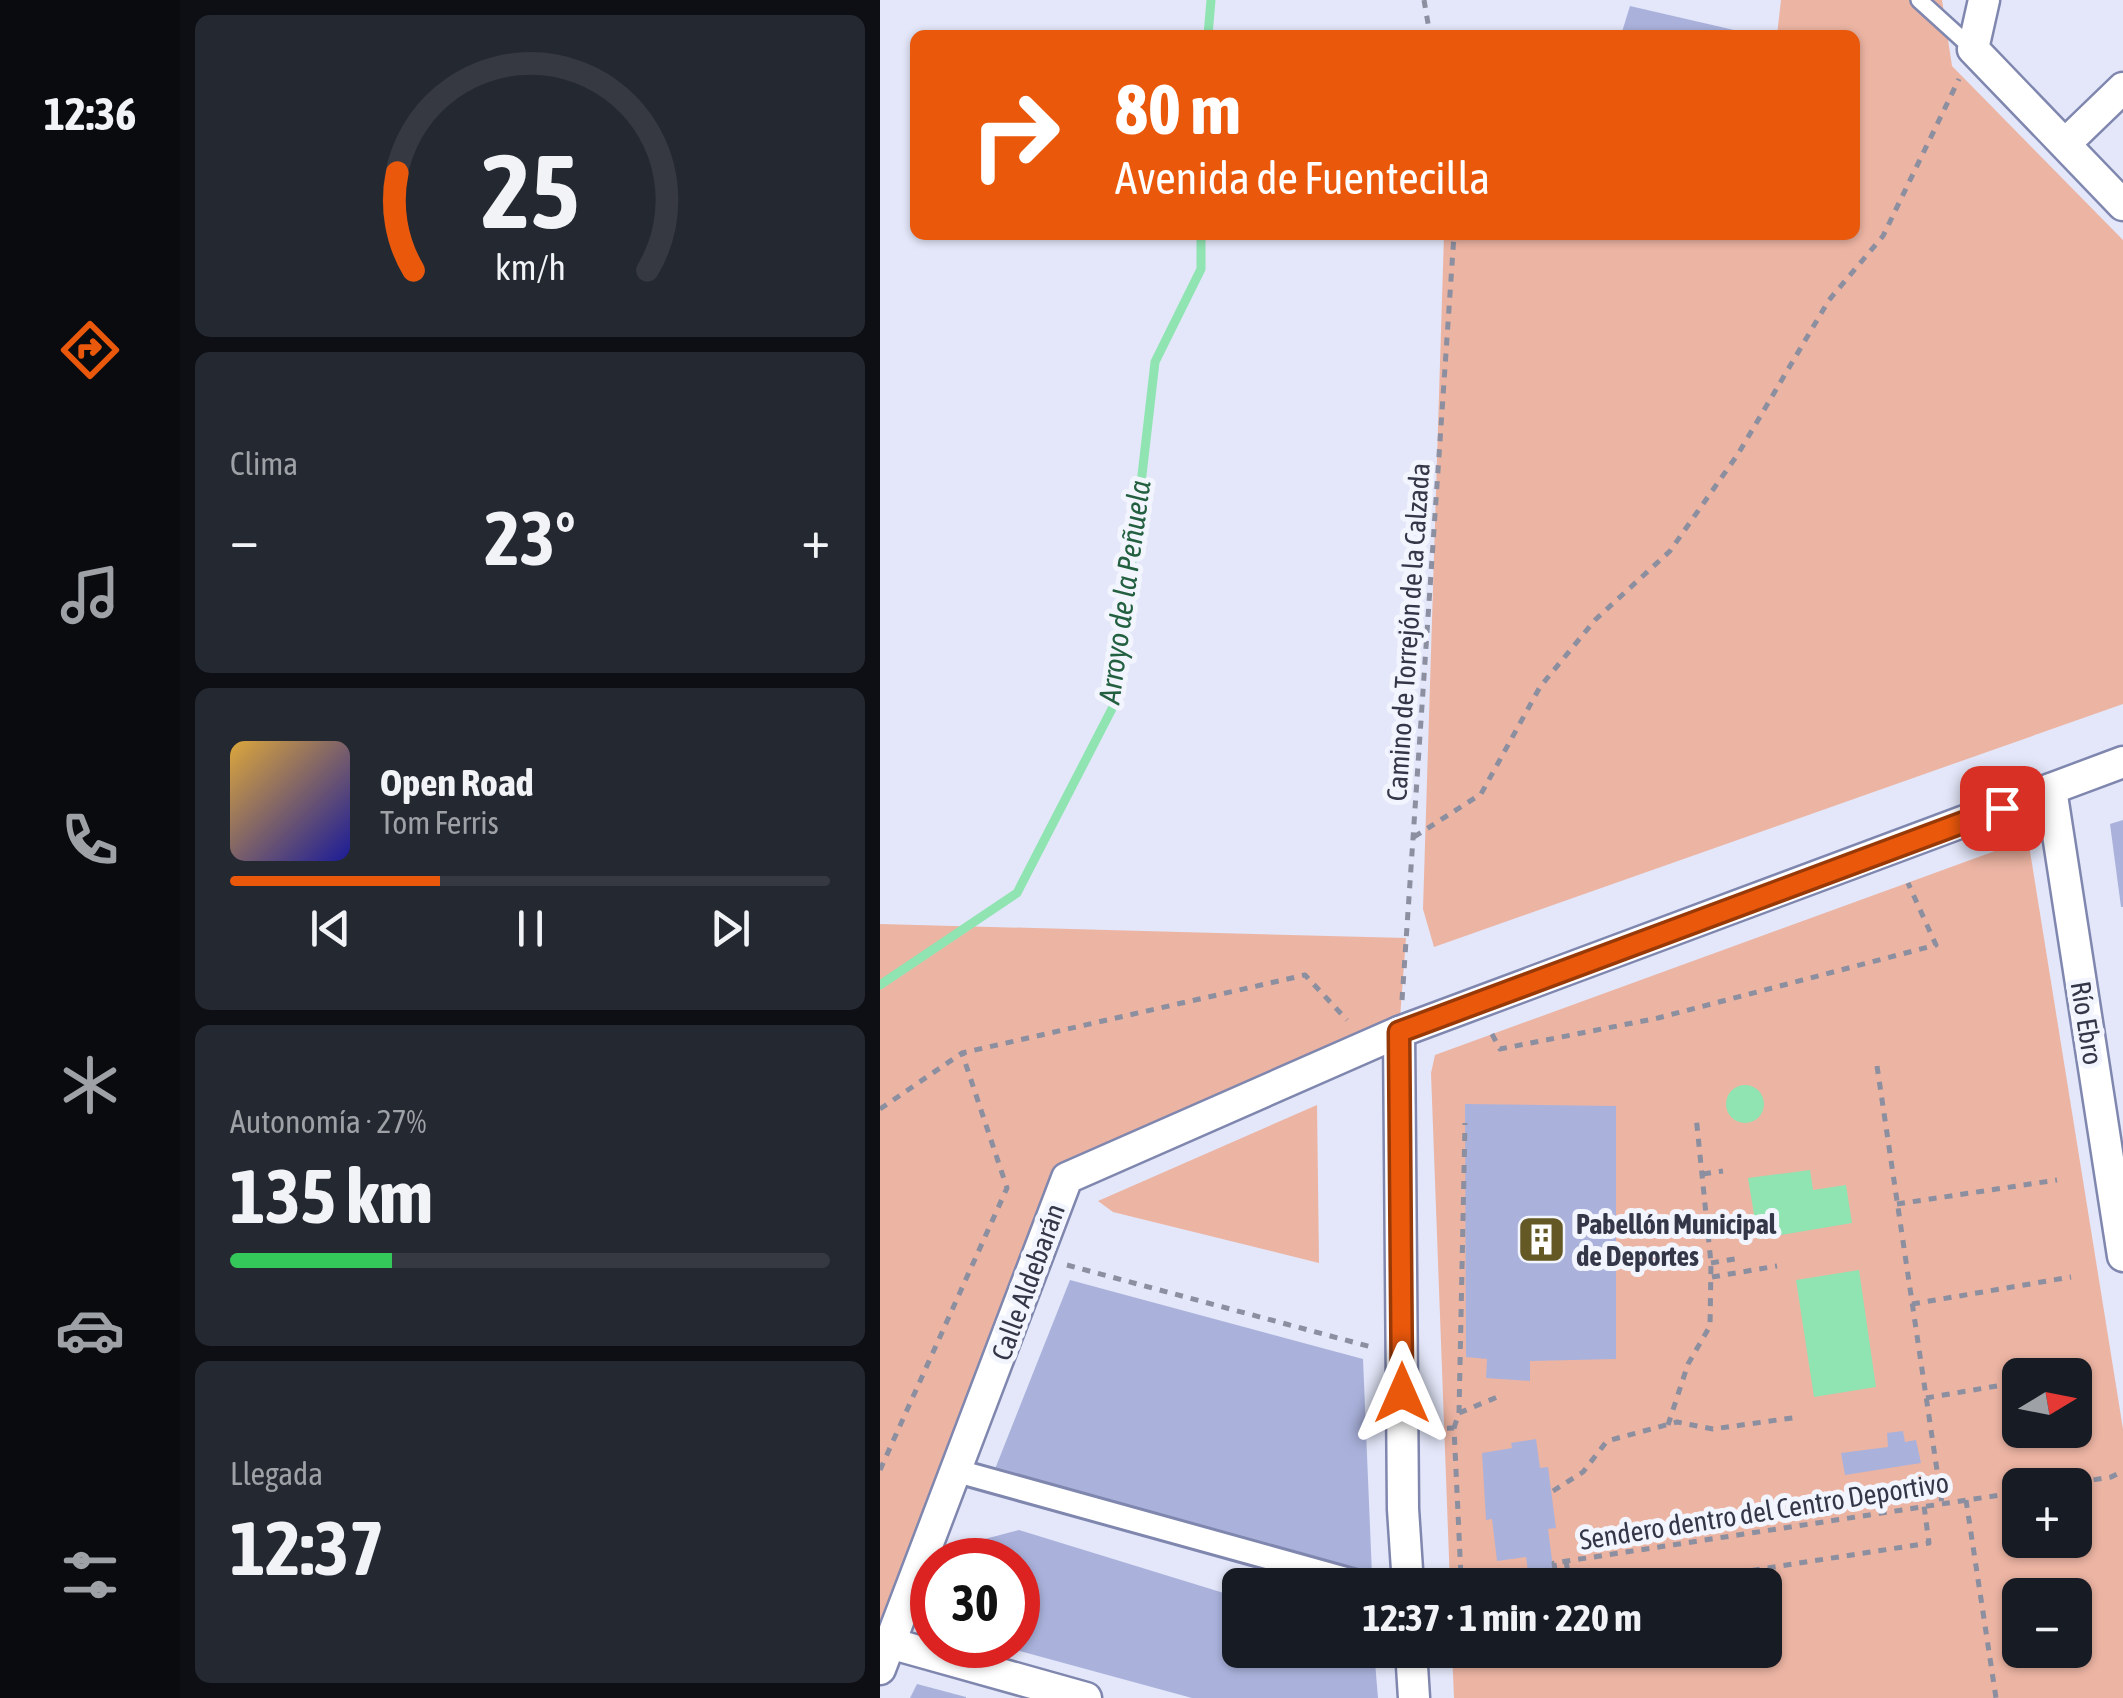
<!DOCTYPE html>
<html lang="es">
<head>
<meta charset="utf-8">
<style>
	body { margin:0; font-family:"Asap Condensed",sans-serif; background:#242831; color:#f1f3f6; height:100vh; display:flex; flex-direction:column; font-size:38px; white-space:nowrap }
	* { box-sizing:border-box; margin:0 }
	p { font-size:32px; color:#9ea1a6 }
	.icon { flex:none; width:55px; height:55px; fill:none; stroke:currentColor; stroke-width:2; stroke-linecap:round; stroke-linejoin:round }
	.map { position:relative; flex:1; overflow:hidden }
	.side { display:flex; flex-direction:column; gap:15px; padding:15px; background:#0d0f14; width:700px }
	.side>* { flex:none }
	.banner { position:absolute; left:30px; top:30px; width:950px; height:210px; border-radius:15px; box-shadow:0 2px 8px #0004; background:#ea580c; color:#fff; overflow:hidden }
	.needle { width:65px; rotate:80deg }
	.fabs { position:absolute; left:1122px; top:1358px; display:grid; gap:20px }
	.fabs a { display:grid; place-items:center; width:90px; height:90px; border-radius:15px; background:#171b24; box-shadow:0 2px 8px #0004; font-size:50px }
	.speed { position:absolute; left:30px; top:1538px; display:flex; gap:20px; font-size:50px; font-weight:700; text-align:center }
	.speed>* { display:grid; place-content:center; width:130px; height:130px; border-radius:50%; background:#171b24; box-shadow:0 2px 8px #0004; line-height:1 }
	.speed .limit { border:15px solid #d22; background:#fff; color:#111 }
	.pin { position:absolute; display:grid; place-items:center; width:85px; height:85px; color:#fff; margin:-42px; border-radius:20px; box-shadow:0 5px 15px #0006 }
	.me { position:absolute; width:110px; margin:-55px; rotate:0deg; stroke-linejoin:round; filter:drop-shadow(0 0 8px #0008) }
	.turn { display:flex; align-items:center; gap:35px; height:210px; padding:0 40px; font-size:45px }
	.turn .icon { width:130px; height:130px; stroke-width:2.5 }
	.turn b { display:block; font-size:70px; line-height:85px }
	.big { font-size:75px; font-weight:700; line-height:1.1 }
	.side .widget { flex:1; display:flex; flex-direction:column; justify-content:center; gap:15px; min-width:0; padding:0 35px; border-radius:15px; background:#242831 }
	.side .dial { align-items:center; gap:0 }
	.dial svg { height:260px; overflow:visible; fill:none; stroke:#363941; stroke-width:7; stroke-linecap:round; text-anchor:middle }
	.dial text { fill:#f1f3f6; stroke:none }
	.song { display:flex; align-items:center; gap:30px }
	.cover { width:120px; height:120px; border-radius:15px; background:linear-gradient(135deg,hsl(40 70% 55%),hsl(240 70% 35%)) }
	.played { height:10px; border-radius:5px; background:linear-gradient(90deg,#ea580c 35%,#363941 35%) }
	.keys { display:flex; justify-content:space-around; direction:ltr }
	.heat { display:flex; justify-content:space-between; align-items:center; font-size:55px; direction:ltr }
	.charge { height:15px; border-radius:8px; background:linear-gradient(90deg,#34c759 27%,#363941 0) }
	.trip { position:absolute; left:342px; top:1568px; width:560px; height:100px; border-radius:15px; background:#171b24; box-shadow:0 2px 8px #0004; font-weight:700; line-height:100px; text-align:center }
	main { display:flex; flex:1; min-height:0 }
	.tab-bar { display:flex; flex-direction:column; width:180px; justify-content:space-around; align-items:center; background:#090b0e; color:#9ea1a6 }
	.tab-bar .icon { width:70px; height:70px }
	.tab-bar .on { color:#ea580c }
	.tab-bar b { font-size:45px; color:#f1f3f6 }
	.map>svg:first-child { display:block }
	.green { fill:#ecb4a3; fill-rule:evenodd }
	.water { fill:#90e4b2 }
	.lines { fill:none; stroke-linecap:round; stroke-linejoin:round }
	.stream { stroke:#90e4b2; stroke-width:9 }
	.building { fill:#aab2dc }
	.service-casing { stroke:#8087af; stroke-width:20 }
	.pedestrian-casing { stroke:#8087af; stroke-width:28 }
	.minor-casing { stroke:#8087af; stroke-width:35 }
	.path { stroke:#8b8fa0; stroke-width:5; stroke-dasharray:8 8; stroke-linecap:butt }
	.service { stroke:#fff; stroke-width:15 }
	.pedestrian { stroke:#fff; stroke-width:22 }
	.minor { stroke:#fff; stroke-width:30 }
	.route-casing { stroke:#983908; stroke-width:25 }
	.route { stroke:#ea580c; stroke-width:18 }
	.labels { text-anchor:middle; stroke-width:10; stroke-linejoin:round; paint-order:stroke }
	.street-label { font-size:28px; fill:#343748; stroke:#f3f5fe }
	.poi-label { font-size:28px; font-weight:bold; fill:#343748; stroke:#f3f5fe; text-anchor:start }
	.water-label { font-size:30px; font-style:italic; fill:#236040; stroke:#f3f5fe }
</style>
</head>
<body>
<main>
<nav class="tab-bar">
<b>12:36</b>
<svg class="icon on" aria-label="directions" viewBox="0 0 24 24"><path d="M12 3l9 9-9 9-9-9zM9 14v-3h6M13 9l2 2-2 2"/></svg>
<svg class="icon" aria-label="music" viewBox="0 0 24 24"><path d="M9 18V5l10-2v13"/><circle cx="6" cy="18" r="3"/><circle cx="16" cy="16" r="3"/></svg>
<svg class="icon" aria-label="phone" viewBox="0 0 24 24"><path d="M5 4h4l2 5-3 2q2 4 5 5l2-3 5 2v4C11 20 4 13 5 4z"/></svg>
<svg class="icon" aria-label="climate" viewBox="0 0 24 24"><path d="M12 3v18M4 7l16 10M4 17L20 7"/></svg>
<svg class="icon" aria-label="car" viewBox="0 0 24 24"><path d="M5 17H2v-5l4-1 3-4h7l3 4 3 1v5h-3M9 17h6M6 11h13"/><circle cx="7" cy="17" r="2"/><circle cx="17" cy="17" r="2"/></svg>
<svg class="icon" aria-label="filters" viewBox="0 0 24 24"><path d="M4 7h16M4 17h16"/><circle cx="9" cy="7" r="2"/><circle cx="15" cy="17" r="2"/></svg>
</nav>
<section class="side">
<div class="widget dial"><svg viewBox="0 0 100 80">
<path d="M14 69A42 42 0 1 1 86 69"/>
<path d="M14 69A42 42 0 0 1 9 39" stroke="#ea580c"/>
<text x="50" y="56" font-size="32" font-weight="700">25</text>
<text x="50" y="72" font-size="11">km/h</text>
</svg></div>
<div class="widget"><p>Clima</p>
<div class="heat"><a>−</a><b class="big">23°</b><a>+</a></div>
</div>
<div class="widget">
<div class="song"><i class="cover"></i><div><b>Open Road</b><p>Tom Ferris</p></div></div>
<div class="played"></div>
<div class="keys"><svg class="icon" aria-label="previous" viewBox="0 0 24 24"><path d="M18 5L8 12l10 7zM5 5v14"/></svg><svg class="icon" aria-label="pause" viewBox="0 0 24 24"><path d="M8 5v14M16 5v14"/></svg><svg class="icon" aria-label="next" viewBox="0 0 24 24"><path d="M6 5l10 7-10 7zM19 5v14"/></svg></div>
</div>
<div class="widget"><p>Autonomía · 27%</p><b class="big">135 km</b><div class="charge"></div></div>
<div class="widget"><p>Llegada</p><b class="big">12:37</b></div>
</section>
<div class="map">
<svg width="1243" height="1698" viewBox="0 0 1243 1698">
	<rect width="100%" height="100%" fill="#e3e7f9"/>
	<g class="green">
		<polygon points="901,0 1062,0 1072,66 1243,240 1243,704 554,947 543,909 564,235 975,235 975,35 897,35"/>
		<path d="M 1148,839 L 1243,1429 L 1243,1698 L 574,1698 L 572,1650 L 885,1650 L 885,1585 L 570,1585 L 551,1073 L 555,1055 ZM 1140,1375 L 1195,1375 L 1195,1430 L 1140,1430 ZM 1140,1485 L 1195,1485 L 1195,1540 L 1140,1540 ZM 1140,1595 L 1195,1595 L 1195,1650 L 1140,1650 Z"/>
		<polygon points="0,924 526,938 519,1032 187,1178 0,1670"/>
		<polygon points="437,1105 439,1263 233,1212 218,1201"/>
	</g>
	<g class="water">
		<circle cx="865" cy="1104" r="19"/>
		<polygon points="930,1170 933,1190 966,1185 972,1223 878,1239 868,1178"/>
		<polygon points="979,1270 996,1387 934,1397 916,1280"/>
	</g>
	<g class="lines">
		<g class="stream">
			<polyline points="328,35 331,0"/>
			<polyline points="0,985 137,893 236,701 275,362 321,269 321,235"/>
		</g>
	</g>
	<g class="building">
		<polygon points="750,6 854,30 853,35 741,35"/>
		<polygon points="1243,820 1243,907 1241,907 1230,824"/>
		<polygon points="585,1104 736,1106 736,1359 650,1361 650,1381 606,1378 607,1359 586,1357"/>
		<polygon points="190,1280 483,1359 492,1575 115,1469"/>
		<polygon points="1023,1431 1025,1442 1036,1440 1041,1463 965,1475 961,1453 1008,1447 1007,1433"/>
		<polygon points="656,1439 660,1468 668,1467 676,1528 668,1529 674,1575 649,1578 646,1557 617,1561 612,1519 606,1520 602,1453 632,1448 631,1443"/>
		<polygon points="139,1530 360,1598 360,1650 494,1650 498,1698 312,1698 121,1646 138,1645 138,1560 91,1560 101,1540"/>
		<polygon points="37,1684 86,1697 86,1698 30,1698"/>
	</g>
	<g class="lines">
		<defs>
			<polyline id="service" points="1039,0 1093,49"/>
			<polyline id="pedestrian" points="77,1471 484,1584 506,1585"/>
			<g id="minor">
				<polyline points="1104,0 1093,49 1243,205"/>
				<polyline points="1185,144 1243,88"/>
				<polyline points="1171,789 1243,1256"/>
				<polyline points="519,1032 523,1509 528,1585"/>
				<polyline points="13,1644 206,1698"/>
				<polyline points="531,1650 534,1698"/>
				<polyline points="0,1669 187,1178 519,1032 1243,762"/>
			</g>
		</defs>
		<use href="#service" class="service-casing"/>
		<use href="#pedestrian" class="pedestrian-casing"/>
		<use href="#minor" class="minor-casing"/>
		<g class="path">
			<polyline points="544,0 550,35"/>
			<polyline points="534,837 601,794 660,687 715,620 790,551 858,454 949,300 1003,236 1079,79"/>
			<polyline points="522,1000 574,235"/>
			<polyline points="612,1034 620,1049 778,1018 1056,945 1028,883"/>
			<polyline points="997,1066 1062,1504"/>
			<polyline points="0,1109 82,1053 425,975 467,1020"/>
			<polyline points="823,1174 843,1171"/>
			<polyline points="1017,1204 1177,1180"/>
			<polyline points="831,1263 860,1258"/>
			<polyline points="187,1265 495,1348"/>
			<polyline points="832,1277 897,1266"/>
			<polyline points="1032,1304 1191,1277"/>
			<polyline points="1181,1375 1207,1371"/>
			<polyline points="1046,1398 1140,1382"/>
			<polyline points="579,1413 585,1123"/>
			<polyline points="788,1425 808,1364 830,1326 831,1263 816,1116"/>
			<polyline points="574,1428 579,1413 622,1395"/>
			<polyline points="551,1429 574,1428 581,1577"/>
			<polyline points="0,1470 127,1188 82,1053"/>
			<polyline points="1182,1485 1231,1477 1243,1471"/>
			<polyline points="673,1491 703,1472 727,1441 797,1422 833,1429 919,1417"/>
			<polyline points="1086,1500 1116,1698"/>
			<polyline points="686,1561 690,1585"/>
			<path d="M 556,1581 C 593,1575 644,1595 676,1577 L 674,1563 L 1140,1492"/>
			<polyline points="777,1585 1049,1543 1044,1506"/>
		</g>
		<use href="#service" class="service"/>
		<use href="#pedestrian" class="pedestrian"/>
		<use href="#minor" class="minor"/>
	</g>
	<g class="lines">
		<defs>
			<polyline id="route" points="522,1393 519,1032 1122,808"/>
		</defs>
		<use href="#route" class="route-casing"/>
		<use href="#route" class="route"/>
	</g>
	<defs>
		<symbol id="building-square" viewBox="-11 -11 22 22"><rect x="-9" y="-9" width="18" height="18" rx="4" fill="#645825" stroke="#f3f5fe"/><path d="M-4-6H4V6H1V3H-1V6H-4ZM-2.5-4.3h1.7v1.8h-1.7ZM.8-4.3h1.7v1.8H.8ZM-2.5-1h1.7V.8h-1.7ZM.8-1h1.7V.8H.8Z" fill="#fff"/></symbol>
	</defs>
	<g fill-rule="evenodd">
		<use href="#building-square" x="634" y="1212" width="55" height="55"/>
	</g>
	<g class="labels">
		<g class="street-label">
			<text transform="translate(528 632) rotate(-86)" y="10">Camino de Torrejón de la Calzada</text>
			<text transform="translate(1207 1023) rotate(81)" y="10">Río Ebro</text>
			<text transform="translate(148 1282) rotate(-70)" y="10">Calle Aldebarán</text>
			<text transform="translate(884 1511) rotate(-9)" y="10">Sendero dentro del Centro Deportivo</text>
		</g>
		<g class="poi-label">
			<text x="696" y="1234">Pabellón Municipal<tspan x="696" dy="32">de Deportes</tspan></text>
		</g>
		<g class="water-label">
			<text transform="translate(245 592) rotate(-82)" y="10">Arroyo de la Peñuela</text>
		</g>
	</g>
</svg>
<div class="fabs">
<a><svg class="needle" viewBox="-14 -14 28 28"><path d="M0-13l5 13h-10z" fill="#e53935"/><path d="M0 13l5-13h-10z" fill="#9ea1a6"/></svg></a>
<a>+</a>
<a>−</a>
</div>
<div class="speed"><div class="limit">30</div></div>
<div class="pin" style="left:1122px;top:808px;background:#d93025"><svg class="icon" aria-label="arrive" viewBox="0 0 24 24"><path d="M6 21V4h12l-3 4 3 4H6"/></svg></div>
<svg class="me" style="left:522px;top:1393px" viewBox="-20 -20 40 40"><path d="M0-17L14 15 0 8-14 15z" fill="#ea580c" stroke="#fff" stroke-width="4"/></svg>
<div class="trip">12:37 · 1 min · 220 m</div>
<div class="banner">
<div class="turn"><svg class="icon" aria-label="right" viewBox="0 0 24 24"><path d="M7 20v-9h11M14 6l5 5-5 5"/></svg><div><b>80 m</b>Avenida de Fuentecilla</div></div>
</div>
</div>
</main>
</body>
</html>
